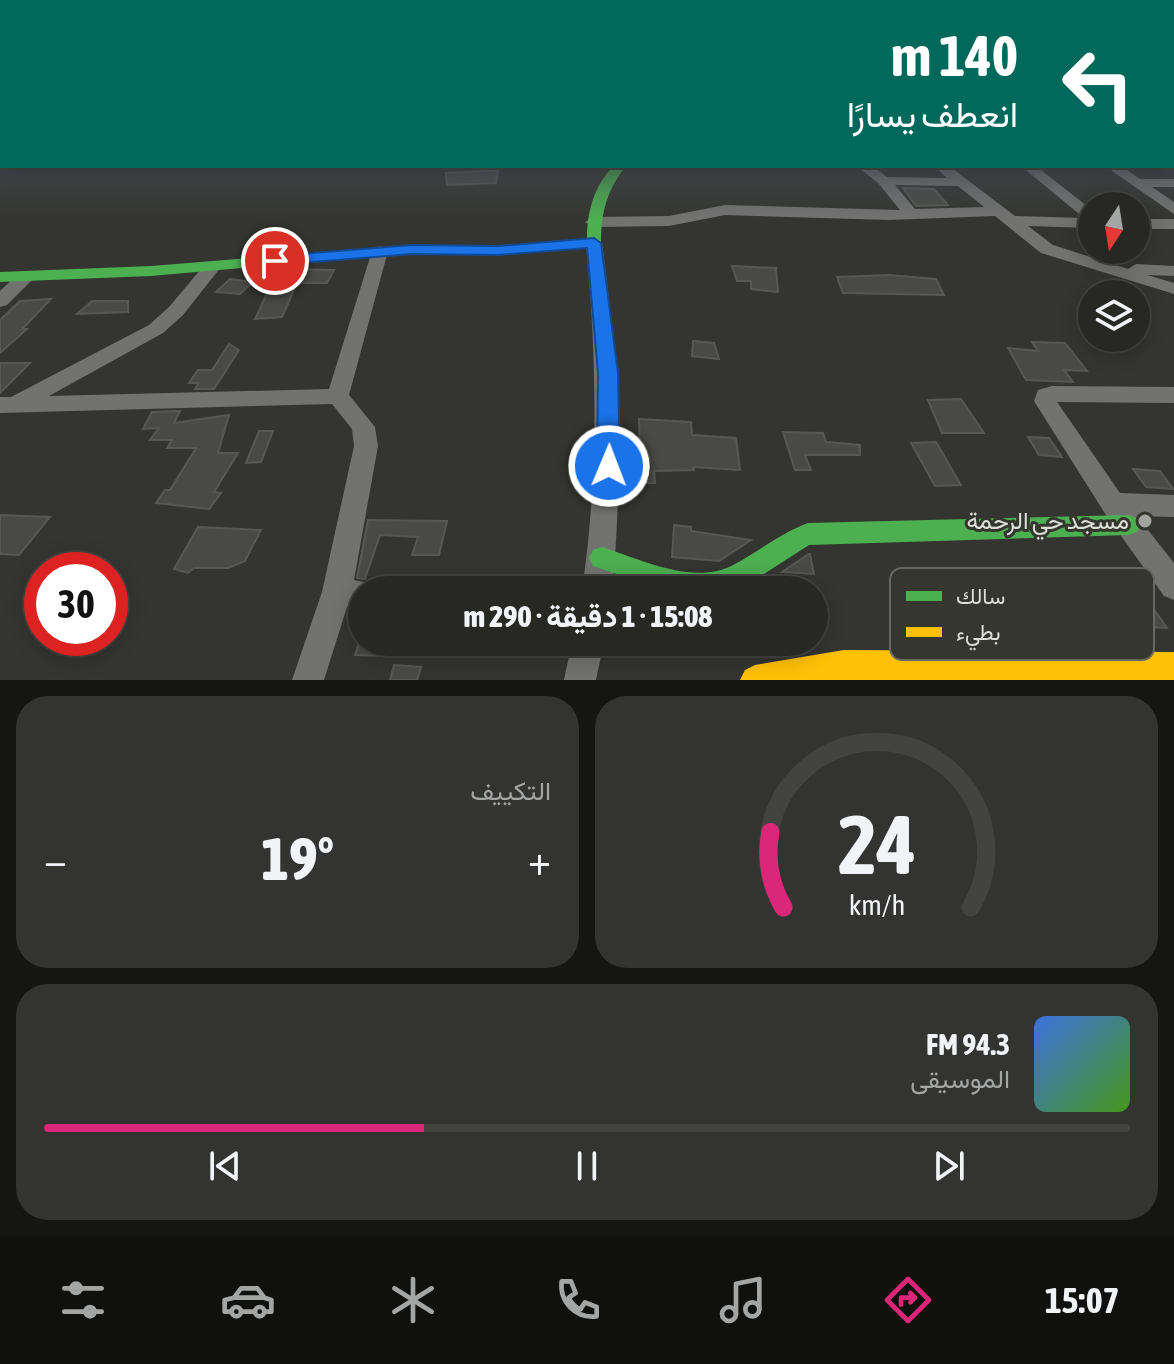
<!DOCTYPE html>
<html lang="ar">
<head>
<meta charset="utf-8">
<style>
	body { margin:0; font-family:"Asap Condensed",Vazirmatn,sans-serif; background:#333431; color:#f1f3f6; direction:rtl; height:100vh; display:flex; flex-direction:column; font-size:30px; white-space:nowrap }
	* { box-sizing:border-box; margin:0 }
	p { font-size:26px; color:#a4a6a6 }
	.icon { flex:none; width:44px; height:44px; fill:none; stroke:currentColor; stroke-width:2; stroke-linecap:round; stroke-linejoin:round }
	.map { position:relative; height:680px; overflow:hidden; direction:ltr }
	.panel { display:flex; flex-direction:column; gap:16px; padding:16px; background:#151614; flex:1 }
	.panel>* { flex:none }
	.top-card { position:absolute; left:0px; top:0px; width:1174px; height:168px; box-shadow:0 4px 20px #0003,0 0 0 2px #434441; direction:rtl; background:#00695c; color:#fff; overflow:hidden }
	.needle { width:52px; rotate:192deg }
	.controls { position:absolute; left:1078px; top:192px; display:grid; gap:16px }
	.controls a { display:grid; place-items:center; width:72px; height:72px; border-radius:50%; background:#272824; box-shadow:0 4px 20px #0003,0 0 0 2px #434441; font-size:40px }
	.speed { position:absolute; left:24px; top:552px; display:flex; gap:16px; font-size:40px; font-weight:700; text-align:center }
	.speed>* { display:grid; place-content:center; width:104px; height:104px; border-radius:50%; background:#272824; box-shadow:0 4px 20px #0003,0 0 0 2px #434441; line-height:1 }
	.speed .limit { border:12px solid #d22; background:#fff; color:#111 }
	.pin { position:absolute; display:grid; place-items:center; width:68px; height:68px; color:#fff; margin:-34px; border:4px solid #fff; border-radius:50%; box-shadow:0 2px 8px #0007 }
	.me { position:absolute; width:88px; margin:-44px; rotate:1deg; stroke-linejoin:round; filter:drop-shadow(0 0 6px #0008) }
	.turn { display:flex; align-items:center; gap:28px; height:168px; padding:0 24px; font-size:36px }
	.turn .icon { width:104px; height:104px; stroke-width:2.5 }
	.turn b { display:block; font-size:56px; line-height:68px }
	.big { font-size:60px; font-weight:800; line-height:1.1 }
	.panel .tile { flex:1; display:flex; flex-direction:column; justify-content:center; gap:12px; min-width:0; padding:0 28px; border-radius:32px; background:#333431 }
	.panel .dial { align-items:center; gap:0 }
	.dial svg { height:208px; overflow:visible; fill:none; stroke:#434441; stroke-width:7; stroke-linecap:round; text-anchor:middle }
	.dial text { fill:#f1f3f6; stroke:none }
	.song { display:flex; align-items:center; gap:24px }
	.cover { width:96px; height:96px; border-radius:12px; background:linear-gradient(135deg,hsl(220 70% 55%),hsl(100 70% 35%)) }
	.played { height:8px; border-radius:4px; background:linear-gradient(90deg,#db2777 35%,#434441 35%) }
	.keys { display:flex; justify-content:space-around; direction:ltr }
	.heat { display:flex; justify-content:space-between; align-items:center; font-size:44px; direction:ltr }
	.panel .tiles { flex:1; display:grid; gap:16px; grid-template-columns:1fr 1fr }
	.tile:last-child { grid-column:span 2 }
	.trip { position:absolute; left:348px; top:576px; width:480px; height:80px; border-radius:40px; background:#272824; box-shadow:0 4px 20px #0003,0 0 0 2px #434441; font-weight:800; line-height:80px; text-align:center; direction:rtl }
	.dock { display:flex; height:128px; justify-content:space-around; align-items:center; background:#10100e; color:#a4a6a6 }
	.dock .icon { width:56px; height:56px }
	.dock .selected { color:#db2777 }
	.dock b { font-size:36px; color:#f1f3f6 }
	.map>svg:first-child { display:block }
	.building { fill:#494a46; stroke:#575854; stroke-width:2 }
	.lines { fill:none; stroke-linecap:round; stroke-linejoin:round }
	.street { fill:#727271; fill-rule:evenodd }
	.fast { fill:#4caf50; fill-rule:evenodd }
	.slow { fill:#ffc107; fill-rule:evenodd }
	.route { fill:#1a73e8; stroke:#114b97; stroke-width:2 }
	.poi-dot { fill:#a2a49e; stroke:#35372e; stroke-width:3 }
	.labels { text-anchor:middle; stroke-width:6; stroke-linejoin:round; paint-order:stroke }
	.near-poi-label { font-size:24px; fill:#dddfd9; stroke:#35372e; text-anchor:end }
	.key { fill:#35372e; stroke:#676961; stroke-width:2 }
	.key-label { font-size:22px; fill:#dddfd9 }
</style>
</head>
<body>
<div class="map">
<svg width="1174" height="680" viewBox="0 0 1174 680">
	<rect width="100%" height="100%" fill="#343530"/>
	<g class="building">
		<polygon points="498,170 496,183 447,185 446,173"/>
		<polygon points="903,188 934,189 948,205 916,206"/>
		<polygon points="732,266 776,268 778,292 751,289 751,281 737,281"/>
		<polygon points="278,270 290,269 334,270 327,283 297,283 282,317 255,319"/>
		<polygon points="889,275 936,279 944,295 843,293 837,277"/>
		<polygon points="230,279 253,282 240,294 216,292"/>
		<polygon points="51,299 22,329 27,329 0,353 0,320 20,301"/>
		<polygon points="92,301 128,301 128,312 77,314"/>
		<polygon points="693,341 714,343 719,359 692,356"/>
		<polygon points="1032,342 1065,343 1087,371 1064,370 1073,382 1026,380 1008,348 1038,351"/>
		<polygon points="229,344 239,350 214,389 195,389 199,383 189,383 198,370 212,370"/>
		<polygon points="0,363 30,363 0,393"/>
		<polygon points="961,399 984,433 942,433 928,400"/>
		<polygon points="180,411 174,423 229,415 218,453 238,453 214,492 221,493 209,509 156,503 165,490 170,490 196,448 167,448 172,440 150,440 159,428 143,429 152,412"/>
		<polygon points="639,419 691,422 692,435 736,438 740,470 693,467 694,470 654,471 655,483 641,483"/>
		<polygon points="259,431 273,431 261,462 246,463"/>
		<polygon points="783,432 823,433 826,442 860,445 860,455 805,455 811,470 795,470"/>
		<polygon points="1028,437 1049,438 1062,457 1039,455"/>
		<polygon points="936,442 961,485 935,486 911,443"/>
		<polygon points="1133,469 1160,471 1173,489 1146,487"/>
		<polygon points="0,515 50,517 19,555 0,554"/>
		<polygon points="368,520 447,521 439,555 412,555 418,537 380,535 365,579 357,578"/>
		<polygon points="674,525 691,527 691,531 751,540 719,561 672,557"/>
		<polygon points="198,527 261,530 245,561 228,568 194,568 188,573 174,569"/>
		<polygon points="810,554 814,574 782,572 809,554"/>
		<polygon points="1109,600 1126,601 1133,611 1155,611 1167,628 1145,627 1154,641 1135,641"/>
		<polygon points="359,642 390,642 386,656 355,655"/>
		<polygon points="394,665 421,667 417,680 390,680"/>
	</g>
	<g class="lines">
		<g class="street">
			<polygon points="1172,156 1174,157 1174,165 1172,164"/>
			<path d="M 857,166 L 873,166 L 887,177 L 947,178 L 934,166 L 949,166 L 1015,216 L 1084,218 L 1021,166 L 1036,166 L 1092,210 L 1092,228 L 1028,226 L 1053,245 L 1128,269 L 1136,264 L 1174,266 L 1174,276 L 1147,275 L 1174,283 L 1174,294 L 1041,253 L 995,216 L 889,220 L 725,215 L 669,226 L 593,227 L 585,222 L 593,217 L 669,216 L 725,205 L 900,210 L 879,184 ZM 895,185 L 958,186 L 984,207 L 915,209 Z"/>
			<polygon points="1105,166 1121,166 1140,179 1174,179 1174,187 1152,187 1174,202 1174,214"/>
			<rect x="1136" y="219" width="38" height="10"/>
			<path d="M 594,238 L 602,243 C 618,359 624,473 612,590 L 582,590 C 599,474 597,360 586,243 Z"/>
			<polygon points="380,246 388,251 349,395 375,427 378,446 354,580 372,584 375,590 362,590 362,608 347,607 324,680 292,680 322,592 354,446 352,429 332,404 0,413 0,397 11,397 149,325 169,307 206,263 212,262 221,267 183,315 163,333 49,396 329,389 372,251"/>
			<polygon points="26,271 32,272 35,276 32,280 7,305 0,307 0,291 20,272"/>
			<polygon points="1052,386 1174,387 1174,403 1057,402 1120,493 1174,495 1174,517 1137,516 1174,563 1174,600 1164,596 1104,512 1034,401 1038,390"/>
			<polygon points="572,642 604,642 596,680 564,680"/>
		</g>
		<g class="fast">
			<path d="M 613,166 L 626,166 C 607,190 601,212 601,243 L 594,247 L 498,254 L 412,253 L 151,276 L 0,282 L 0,272 L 151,266 L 412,245 L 498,246 L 587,239 C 587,211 594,187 613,166 Z"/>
			<path d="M 1128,515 L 1137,518 L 1140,525 L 1137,532 L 1128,535 L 809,545 L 753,581 L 734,590 L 663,590 L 593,566 L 589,558 L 593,550 L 602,547 C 640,559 694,586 733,565 C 759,552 780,533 808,523 Z"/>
		</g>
		<polygon class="slow" points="844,650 1174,652 1174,680 740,680 745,670 755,665"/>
	</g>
	<linearGradient id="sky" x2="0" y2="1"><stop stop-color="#1d1d1a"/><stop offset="0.57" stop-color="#4a5159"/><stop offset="1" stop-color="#4a5159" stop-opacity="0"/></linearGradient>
	<rect width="1174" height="219" fill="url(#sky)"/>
	<polygon class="route" points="594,238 601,243 618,373 620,466 617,472 601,472 597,466 598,373 587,248 498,255 412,254 275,265 267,261 275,256 412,245 498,246"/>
	<circle class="poi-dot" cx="1145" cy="521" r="8"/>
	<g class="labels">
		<g class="near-poi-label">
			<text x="1129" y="529">مسجد حي الرحمة</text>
		</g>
	</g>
	<rect x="890" y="568" width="264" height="92" rx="12" class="key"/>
	<rect x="906" y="591" width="36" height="10" fill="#4caf50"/>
	<rect x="906" y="627" width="36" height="10" fill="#ffc107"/>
	<g class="key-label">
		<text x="956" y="604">سالك</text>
		<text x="956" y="640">بطيء</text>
	</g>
</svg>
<div class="controls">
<a><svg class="needle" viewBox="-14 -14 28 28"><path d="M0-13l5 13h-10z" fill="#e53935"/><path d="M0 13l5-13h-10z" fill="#a4a6a6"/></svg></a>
<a><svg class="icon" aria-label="layers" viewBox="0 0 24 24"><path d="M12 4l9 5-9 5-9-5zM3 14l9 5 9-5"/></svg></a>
</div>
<div class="speed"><div class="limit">30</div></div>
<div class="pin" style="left:275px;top:261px;background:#d93025"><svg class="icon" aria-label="arrive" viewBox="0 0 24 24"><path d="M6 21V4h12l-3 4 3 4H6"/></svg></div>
<svg class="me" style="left:609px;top:466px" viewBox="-20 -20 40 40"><circle r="17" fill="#1a73e8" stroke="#fff" stroke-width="3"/><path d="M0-11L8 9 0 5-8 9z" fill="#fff"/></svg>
<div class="trip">15:08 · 1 دقيقة · 290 m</div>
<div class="top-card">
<div class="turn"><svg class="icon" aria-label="left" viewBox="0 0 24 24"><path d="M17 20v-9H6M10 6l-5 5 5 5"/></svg><div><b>140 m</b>انعطف يسارًا</div></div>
</div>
</div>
<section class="panel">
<div class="tiles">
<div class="tile dial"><svg viewBox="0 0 100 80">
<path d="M14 69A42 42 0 1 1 86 69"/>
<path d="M14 69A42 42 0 0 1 9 40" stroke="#db2777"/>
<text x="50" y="56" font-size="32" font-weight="700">24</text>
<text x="50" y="72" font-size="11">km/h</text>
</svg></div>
<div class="tile"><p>التكييف</p>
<div class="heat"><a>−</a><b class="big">19°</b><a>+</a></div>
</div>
<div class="tile">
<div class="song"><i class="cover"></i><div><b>94.3 FM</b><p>الموسيقى</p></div></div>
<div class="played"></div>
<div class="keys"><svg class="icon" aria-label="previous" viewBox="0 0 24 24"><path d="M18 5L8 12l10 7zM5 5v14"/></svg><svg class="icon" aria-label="pause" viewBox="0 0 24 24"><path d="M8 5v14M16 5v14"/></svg><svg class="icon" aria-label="next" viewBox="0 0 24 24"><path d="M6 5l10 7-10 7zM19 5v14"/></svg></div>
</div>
</div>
</section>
<nav class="dock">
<b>15:07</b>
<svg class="icon selected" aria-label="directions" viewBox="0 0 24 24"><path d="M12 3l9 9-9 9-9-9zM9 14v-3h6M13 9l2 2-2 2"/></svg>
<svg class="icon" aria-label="music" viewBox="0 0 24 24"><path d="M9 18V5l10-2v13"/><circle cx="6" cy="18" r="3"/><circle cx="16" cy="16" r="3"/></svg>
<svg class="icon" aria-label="phone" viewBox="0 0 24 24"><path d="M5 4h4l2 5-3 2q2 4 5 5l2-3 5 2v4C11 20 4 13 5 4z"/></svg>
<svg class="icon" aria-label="climate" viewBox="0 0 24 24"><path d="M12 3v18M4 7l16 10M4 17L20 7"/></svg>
<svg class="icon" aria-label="car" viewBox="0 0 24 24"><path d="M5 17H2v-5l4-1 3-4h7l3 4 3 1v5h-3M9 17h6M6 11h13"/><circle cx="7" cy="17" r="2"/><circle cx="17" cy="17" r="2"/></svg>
<svg class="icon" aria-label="filters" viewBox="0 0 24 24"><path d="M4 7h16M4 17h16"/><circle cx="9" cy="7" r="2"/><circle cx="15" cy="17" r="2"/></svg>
</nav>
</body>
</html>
